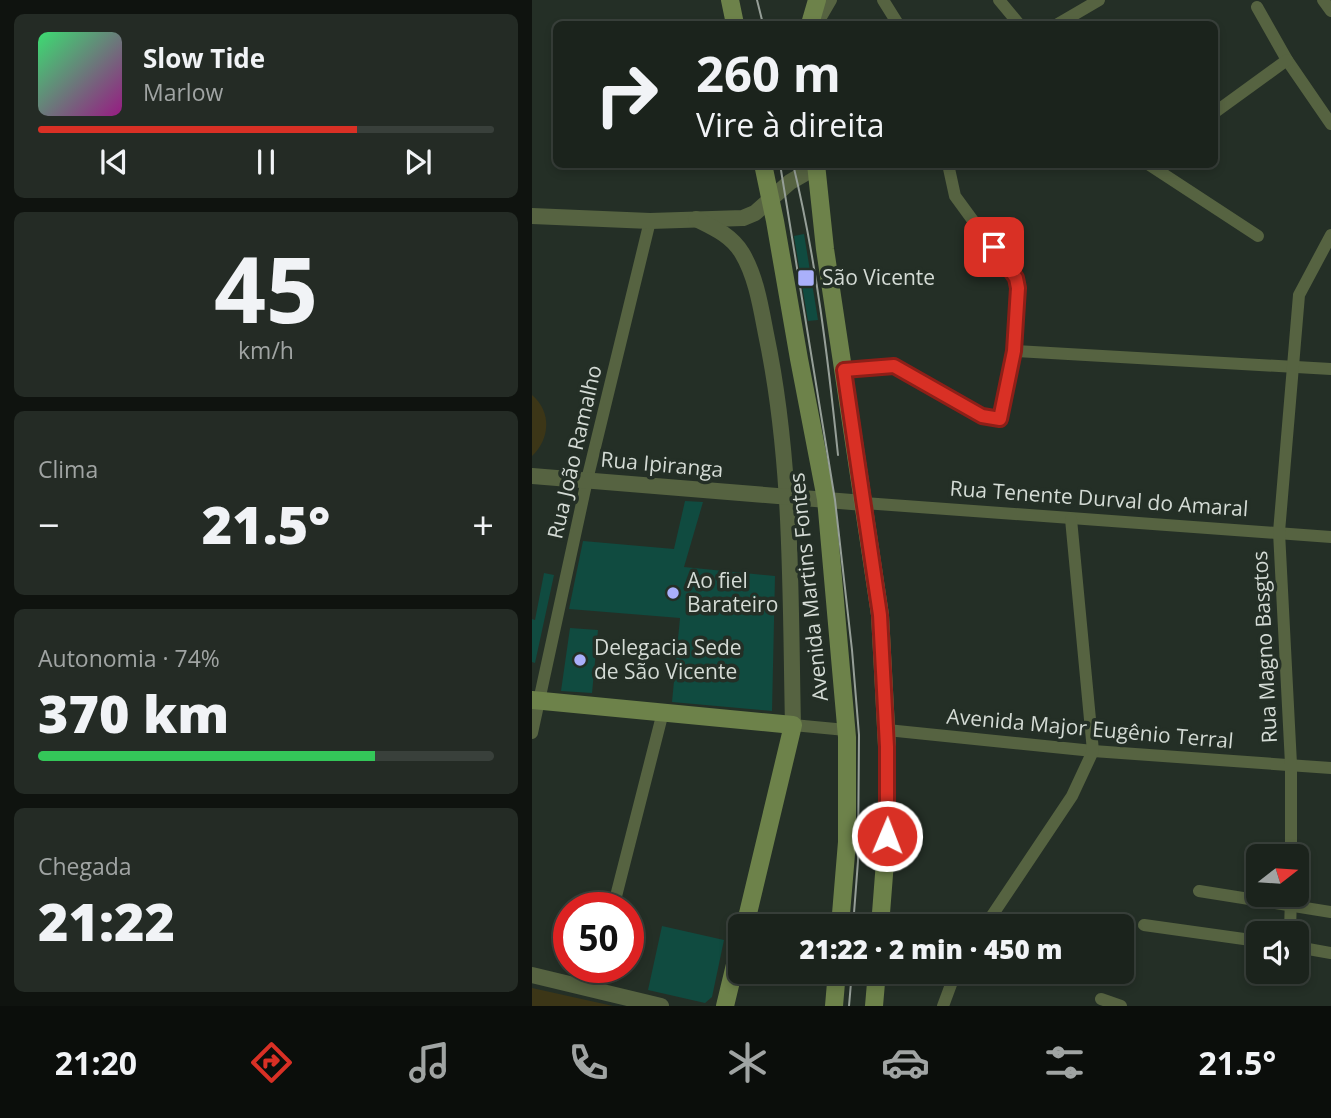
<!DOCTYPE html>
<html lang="pt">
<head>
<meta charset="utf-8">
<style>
	body { margin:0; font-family:"Open Sans",sans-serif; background:#242b25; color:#f1f3f6; height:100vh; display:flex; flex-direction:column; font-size:26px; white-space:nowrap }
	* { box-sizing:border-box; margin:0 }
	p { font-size:23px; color:#a0a4a3 }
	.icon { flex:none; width:38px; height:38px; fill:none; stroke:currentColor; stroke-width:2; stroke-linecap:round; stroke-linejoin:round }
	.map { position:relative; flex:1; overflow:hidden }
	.side { display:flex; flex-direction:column; gap:14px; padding:14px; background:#0f130f; width:532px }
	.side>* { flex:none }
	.banner { position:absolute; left:21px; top:21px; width:665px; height:147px; border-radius:10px; box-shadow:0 4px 10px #0003,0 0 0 2px #39403b; background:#1b231c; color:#f1f3f6; overflow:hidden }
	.needle { width:46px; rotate:73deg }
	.buttons { position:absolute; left:714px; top:844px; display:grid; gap:14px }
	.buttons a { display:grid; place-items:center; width:63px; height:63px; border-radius:10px; background:#1b231c; box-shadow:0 4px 10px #0003,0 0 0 2px #39403b; font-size:35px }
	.speed { position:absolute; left:21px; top:892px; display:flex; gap:14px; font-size:35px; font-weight:700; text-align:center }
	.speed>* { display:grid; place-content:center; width:91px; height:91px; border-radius:50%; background:#1b231c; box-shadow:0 4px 10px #0003,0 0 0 2px #39403b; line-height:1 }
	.speed .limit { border:10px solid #d22; background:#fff; color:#111 }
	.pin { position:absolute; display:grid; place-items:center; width:60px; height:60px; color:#fff; margin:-30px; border-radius:14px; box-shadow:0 4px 10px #0006 }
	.me { position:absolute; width:77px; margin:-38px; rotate:1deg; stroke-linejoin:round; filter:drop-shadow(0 0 5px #0008) }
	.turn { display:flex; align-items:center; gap:24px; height:147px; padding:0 28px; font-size:32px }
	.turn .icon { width:91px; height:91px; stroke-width:2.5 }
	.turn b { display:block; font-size:49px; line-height:60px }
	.big { font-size:52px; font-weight:800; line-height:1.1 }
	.side .widget { flex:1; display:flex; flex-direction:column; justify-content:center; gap:10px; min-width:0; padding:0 24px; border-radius:10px; background:#242b25 }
	.side .dial { align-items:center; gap:0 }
	.dial b { font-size:91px; line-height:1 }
	.song { display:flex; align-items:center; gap:21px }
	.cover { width:84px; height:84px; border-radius:10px; background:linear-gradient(135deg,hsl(140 70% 55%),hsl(310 70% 35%)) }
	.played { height:7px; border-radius:4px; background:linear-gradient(90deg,#d93025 70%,#39403b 70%) }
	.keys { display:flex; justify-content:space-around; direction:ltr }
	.heat { display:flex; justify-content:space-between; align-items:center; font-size:38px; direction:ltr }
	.charge { height:10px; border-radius:5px; background:linear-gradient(90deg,#34c759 74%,#39403b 0) }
	.trip { position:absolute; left:196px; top:914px; width:406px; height:70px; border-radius:10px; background:#1b231c; box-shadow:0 4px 10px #0003,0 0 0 2px #39403b; font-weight:800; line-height:70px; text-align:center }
	.tabs { display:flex; height:112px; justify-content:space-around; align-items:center; background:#0b0e0b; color:#a0a4a3 }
	.tabs .icon { width:49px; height:49px }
	.tabs .current { color:#d93025 }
	.tabs b { font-size:32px; color:#f1f3f6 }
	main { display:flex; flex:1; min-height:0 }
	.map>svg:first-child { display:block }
	.green { fill:#3c3617 }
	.building { fill:#104b40 }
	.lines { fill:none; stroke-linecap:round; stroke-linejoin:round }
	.minor { stroke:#566341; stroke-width:12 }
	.tertiary { stroke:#566341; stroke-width:16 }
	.secondary { stroke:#6d824a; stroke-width:18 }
	.tram { stroke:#969f98; stroke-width:2 }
	.route-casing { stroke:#8d1f18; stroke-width:18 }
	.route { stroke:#d93025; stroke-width:12 }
	.poi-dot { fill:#aab0fb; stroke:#242f26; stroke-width:2.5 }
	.labels { text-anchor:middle; stroke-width:7; stroke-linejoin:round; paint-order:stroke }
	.poi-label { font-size:21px; fill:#d4dbd5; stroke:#242f26; text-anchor:start }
	.street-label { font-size:21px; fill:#d4dbd5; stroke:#242f26 }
</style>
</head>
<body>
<main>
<section class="side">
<div class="widget">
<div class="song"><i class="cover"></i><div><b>Slow Tide</b><p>Marlow</p></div></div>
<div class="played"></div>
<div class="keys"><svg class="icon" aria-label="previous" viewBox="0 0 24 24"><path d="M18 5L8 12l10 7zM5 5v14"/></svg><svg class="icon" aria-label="pause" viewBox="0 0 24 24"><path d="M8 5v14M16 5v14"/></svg><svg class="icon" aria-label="next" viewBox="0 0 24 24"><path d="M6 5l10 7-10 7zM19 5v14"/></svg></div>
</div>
<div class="widget dial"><b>45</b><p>km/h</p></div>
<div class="widget"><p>Clima</p>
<div class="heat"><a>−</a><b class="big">21.5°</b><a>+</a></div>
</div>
<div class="widget"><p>Autonomia · 74%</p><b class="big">370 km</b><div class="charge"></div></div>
<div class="widget"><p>Chegada</p><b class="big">21:22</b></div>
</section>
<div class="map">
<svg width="799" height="1006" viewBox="0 0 799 1006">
	<rect width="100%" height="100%" fill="#242f26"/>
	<g class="green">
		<path d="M 0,395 C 20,412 18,439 0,456 Z"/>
		<polygon points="0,988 81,1006 0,1006"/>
	</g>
	<g class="building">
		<polygon points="272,234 286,320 276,321 262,236"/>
		<polygon points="153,501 171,502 152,567 243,576 240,711 140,702 148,618 37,609 51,541 142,549"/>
		<polygon points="12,573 22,575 3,663 0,662 0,619 3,620"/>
		<polygon points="38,628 66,630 60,693 29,691"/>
		<polygon points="130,926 192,940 180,997 173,1003 116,990"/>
	</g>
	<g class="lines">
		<g class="minor">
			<polyline points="351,0 366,24"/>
			<polyline points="467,0 487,24"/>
			<polyline points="791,0 799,11"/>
			<polyline points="725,7 755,60 799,124"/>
			<polyline points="285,24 299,0"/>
			<polyline points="526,24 567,0"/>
			<polyline points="682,113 755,60"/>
			<polyline points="616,164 726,236"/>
			<polyline points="483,351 799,369"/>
			<polyline points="312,370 362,366 450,416 468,419 483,351 487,288 483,278 423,196 416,164"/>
			<polyline points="332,503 799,537"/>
			<polyline points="261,725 314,730"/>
			<polyline points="355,730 561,751 799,768"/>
			<polyline points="0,733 55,480 118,221"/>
			<polyline points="759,856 759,764 747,532 767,295 799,235"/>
			<polyline points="667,891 799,912"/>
			<polyline points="81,908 131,712"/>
			<polyline points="612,925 726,941"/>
			<polyline points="453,926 540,796 561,751 539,519"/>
			<polyline points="758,933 759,894"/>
			<polyline points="765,947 799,953"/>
			<polyline points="60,988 66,968"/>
			<polyline points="569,999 589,1006"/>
			<polyline points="411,1006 424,971"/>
		</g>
		<g class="tertiary">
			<polyline points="0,216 118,221 211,218 223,213 258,182 284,167"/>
			<path d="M 164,219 C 182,228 199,235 210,253 C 224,276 229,308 234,334 C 261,463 258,593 261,725"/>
			<polyline points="0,476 332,503"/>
			<polyline points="0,975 129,1006"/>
		</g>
		<g class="secondary">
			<polyline points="198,0 203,24"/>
			<polyline points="278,24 285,0"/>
			<polyline points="231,164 243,221 267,359 294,499 315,737 315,842 308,926"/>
			<polyline points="284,164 293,249 348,615 355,746 355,836 348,926"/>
			<polyline points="0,700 261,725 213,926"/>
			<polyline points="193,1006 208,944"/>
			<polyline points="302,1006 305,971"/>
			<polyline points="342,1006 345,971"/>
		</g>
		<g class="tram">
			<polyline points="225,0 231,24"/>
			<polyline points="248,164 303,500 320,650 327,735 326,861 321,926"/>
			<path d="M 261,164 C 284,259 296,358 306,455"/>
			<polyline points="317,1006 320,971"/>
		</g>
	</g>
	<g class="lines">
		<defs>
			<polyline id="route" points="355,836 355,747 348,615 312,370 362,366 450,416 468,419 482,351 486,288 484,278 462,247"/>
		</defs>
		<use href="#route" class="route-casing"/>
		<use href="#route" class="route"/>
	</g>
	<g class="poi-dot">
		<rect x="265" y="269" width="18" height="18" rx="3.5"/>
		<circle cx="141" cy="593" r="7"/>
		<circle cx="48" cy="660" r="7"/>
	</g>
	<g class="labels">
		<g class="poi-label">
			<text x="290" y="285">São Vicente</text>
			<text x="155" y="588">Ao fiel<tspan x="155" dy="24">Barateiro</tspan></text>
			<text x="62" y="655">Delegacia Sede<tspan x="62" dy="24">de São Vicente</tspan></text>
		</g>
		<g class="street-label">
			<text transform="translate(43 452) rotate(-77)" y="7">Rua João Ramalho</text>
			<text transform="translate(130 465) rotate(5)" y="7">Rua Ipiranga</text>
			<text transform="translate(567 499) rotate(4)" y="7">Rua Tenente Durval do Amaral</text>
			<text transform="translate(277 587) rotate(-96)" y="7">Avenida Martins Fontes</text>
			<text transform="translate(733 647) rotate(-93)" y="7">Rua Magno Basgtos</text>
			<text transform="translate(558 729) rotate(5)" y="7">Avenida Major Eugênio Terral</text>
		</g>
	</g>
</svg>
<div class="buttons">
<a><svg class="needle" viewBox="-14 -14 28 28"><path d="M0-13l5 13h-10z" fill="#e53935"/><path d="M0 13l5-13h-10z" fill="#a0a4a3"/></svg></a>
<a><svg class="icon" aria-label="sound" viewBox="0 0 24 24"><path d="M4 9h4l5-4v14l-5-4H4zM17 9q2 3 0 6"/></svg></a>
</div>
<div class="speed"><div class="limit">50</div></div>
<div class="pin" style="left:462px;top:247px;background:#d93025"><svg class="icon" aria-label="arrive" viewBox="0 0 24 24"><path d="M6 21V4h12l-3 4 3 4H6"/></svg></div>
<svg class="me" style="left:355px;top:836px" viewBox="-20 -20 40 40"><circle r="17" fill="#d93025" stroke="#fff" stroke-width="3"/><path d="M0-11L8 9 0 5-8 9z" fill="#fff"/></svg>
<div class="trip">21:22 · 2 min · 450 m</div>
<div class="banner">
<div class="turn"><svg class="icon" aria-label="right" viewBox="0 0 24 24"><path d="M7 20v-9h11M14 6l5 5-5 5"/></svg><div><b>260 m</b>Vire à direita</div></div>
</div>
</div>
</main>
<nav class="tabs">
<b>21:20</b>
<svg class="icon current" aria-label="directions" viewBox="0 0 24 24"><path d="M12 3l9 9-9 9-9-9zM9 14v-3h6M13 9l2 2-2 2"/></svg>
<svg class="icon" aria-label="music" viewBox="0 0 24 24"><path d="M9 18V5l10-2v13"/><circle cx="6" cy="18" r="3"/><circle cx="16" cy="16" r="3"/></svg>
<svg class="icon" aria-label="phone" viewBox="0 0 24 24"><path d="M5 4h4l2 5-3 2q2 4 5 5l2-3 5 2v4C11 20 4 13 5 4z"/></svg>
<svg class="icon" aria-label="climate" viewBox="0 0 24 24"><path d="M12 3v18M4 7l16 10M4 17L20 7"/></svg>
<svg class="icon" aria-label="car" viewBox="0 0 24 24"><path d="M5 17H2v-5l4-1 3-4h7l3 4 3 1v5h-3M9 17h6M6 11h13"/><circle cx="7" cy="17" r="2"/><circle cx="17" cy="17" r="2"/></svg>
<svg class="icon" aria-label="filters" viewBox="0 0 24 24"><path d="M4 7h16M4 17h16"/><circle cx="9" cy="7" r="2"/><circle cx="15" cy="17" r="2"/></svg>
<b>21.5°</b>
</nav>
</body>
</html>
